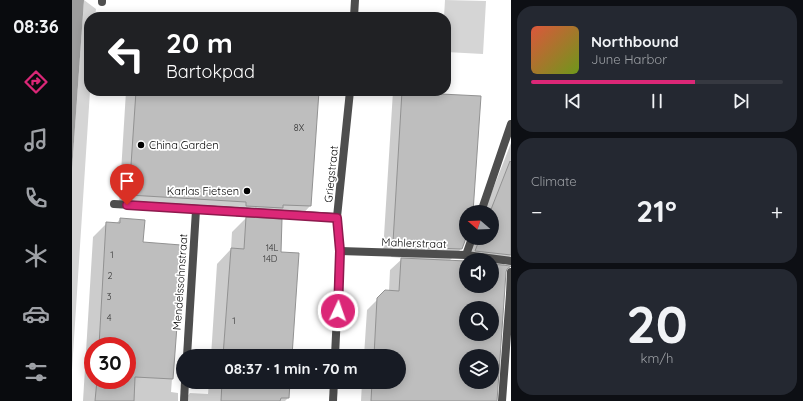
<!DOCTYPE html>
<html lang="en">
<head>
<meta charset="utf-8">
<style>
	body { margin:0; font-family:Quicksand,sans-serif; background:#242831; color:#f1f3f6; height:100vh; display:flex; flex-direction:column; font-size:15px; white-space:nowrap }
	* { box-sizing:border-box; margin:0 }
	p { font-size:13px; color:#9ea1a6 }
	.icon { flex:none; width:22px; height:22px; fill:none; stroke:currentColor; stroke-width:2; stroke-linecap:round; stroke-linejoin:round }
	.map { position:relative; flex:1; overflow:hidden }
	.details { display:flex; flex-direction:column; gap:6px; padding:6px; background:#0d0f14; width:292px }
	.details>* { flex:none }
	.hud { position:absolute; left:12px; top:12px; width:367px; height:84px; border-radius:16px; box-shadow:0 2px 10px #0003; background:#202124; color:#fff; overflow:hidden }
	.needle { width:26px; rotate:289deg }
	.fabs { position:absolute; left:387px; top:205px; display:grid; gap:8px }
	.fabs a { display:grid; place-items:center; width:40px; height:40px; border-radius:50%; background:#171b24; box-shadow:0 2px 10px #0003; font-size:20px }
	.speed { position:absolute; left:12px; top:337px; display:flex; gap:8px; font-size:20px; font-weight:700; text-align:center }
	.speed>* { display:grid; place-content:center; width:52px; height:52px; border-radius:50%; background:#171b24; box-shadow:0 2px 10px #0003; line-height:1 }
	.speed .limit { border:6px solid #d22; background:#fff; color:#111 }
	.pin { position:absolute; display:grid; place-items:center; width:34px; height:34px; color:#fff; margin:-41px -17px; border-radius:50% 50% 50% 0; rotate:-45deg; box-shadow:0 0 4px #0007 }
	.pin .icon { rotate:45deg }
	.me { position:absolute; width:44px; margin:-22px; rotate:3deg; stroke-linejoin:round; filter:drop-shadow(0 0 3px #0008) }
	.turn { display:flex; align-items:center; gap:14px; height:84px; padding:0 16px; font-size:18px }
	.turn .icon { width:52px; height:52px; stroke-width:2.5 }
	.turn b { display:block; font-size:28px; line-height:34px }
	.big { font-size:30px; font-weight:800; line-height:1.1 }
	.details .card { flex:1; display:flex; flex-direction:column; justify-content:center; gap:6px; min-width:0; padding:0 14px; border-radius:16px; background:#242831 }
	.details .dial { align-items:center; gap:0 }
	.dial b { font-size:52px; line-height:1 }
	.song { display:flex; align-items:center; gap:12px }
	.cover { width:48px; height:48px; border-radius:6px; background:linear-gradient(135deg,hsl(10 70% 55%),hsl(80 70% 35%)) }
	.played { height:4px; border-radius:2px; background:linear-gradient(90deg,#db2777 65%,#363941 65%) }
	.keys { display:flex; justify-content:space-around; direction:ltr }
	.heat { display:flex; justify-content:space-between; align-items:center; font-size:22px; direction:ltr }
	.trip { position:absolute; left:104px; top:349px; width:230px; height:40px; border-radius:20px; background:#171b24; box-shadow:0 2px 10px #0003; font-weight:800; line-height:40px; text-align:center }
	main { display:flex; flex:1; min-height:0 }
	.tab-bar { display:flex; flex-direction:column; width:72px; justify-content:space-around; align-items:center; background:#090b0e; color:#9ea1a6 }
	.tab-bar .icon { width:28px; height:28px }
	.tab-bar .current { color:#db2777 }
	.tab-bar b { font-size:18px; color:#f1f3f6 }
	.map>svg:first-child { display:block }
	.green { fill:#d5d5d5 }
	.water { fill:#9c9c9c }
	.shadow { fill:#0003; fill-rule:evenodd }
	.building { fill:#bebebe; stroke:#929292; fill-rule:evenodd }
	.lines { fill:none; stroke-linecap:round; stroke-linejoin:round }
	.lane { stroke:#4e4e4e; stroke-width:8 }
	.street { stroke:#4e4e4e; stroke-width:8 }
	.route-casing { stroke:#8e194d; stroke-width:10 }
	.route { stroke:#db2777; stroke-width:7 }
	.poi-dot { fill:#000; stroke:#fff; stroke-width:1.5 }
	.labels { text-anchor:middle; stroke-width:3.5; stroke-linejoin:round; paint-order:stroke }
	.number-label { font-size:9px; fill:#303030 }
	.poi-label { font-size:11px; fill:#000; stroke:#fff; text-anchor:start }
	.street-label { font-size:11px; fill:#000; stroke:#fff }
</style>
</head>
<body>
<main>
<nav class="tab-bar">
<b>08:36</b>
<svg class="icon current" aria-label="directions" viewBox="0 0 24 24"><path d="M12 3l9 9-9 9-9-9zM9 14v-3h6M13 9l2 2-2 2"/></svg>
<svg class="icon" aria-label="music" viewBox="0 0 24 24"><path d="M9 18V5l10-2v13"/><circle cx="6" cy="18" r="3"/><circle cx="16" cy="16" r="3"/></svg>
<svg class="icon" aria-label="phone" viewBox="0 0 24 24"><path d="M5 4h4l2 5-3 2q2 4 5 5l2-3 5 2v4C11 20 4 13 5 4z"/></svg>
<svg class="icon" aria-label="climate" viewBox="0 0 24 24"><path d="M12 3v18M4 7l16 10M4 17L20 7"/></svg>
<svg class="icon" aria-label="car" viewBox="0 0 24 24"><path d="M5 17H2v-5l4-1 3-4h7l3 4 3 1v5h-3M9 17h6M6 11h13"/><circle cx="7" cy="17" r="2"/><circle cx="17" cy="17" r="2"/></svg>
<svg class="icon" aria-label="filters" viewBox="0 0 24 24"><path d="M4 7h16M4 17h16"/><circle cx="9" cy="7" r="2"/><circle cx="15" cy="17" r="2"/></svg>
</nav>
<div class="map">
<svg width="439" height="401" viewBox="0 0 439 401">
	<rect width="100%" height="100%" fill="#fff"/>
	<g class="green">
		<polygon points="12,0 24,9 23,17 17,17 17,91 18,91 0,370 0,170"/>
		<polygon points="373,0 414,1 411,54 374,52 374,17 372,17"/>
	</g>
	<polygon class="water" points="0,0 12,0 0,170"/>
	<g class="shadow">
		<polygon points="54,91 246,91 238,206 228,217 203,215 198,220 208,253 219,356 139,356 145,264 159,249 160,232 175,217 164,217 164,213 47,205"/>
		<path d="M 321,91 L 368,91 L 368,95 L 400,212 L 394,212 L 394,237 L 389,249 L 377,261 L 392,261 L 402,238 L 420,238 L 420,212 L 412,212 L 439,143 L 439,258 L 431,266 L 433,271 L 424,401 L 289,401 L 290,382 L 327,382 L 327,356 L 292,356 L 295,310 L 314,291 L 317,291 L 318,270 L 331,258 L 319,257 L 320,252 L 311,252 ZM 394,260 L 420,260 L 420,286 L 394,286 ZM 394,308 L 420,308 L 420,334 L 394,334 ZM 394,356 L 420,356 L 420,382 L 394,382 Z"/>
		<path d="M 48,219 L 70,243 L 104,326 L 99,392 L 106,393 L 106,401 L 11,401 L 21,237 L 35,223 L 44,224 ZM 21,346 L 55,346 L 55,380 L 21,380 Z"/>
		<polygon points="137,382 217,382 216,398 213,401 111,401 118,393 136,394"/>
	</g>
	<g class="building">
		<polygon points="64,91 247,91 239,206 211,205 211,208 174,206 174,202 57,195"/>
		<polygon points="330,91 369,91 369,94 409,96 401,212 394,212 394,238 390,249 329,247 330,243 321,242"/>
		<polygon points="438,161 439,162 439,255 403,251 408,238 420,238 420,212 418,212"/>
		<polygon points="174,217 210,219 209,252 227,253 220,356 151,356 159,248 172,249"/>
		<polygon points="48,218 73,220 71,242 109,245 107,273 106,326 105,326 101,379 63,377 62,401 23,401 25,380 55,380 55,346 27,346 34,222 48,223"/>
		<path d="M 329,258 L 394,261 L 394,286 L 420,286 L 420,264 L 439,266 L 435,269 L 434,272 L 425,401 L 299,401 L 300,382 L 327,382 L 327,356 L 302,356 L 305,298 L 313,290 L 327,291 ZM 394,308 L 420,308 L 420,334 L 394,334 ZM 394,356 L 420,356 L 420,382 L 394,382 Z"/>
		<polygon points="150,382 218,382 217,398 209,398 208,401 149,401"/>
	</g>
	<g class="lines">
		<g class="lane">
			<polyline points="30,2 30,0"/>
			<polyline points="438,294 439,272"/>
		</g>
		<g class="street">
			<polyline points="282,17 283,0"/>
			<polyline points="42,204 265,217"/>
			<polyline points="409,212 439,124"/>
			<polyline points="268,251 394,255 439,261"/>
			<polyline points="394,255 400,238"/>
			<polyline points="115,356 124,210"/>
			<polyline points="263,356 268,251 265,217 278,91"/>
			<polyline points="112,401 113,382"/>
			<polyline points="261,401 262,382"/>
			<polyline points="430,401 438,294"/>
		</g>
	</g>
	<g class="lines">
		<defs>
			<polyline id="route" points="55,205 265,218 268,251 266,311"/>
		</defs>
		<use href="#route" class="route-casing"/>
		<use href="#route" class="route"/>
	</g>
	<g class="poi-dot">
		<circle cx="69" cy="145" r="4"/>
		<circle cx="175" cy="191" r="4"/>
	</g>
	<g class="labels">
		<g class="number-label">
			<text x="227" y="131">8X</text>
			<text x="200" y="251">14L</text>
			<text x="40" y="258">1</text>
			<text x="198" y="262">14D</text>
			<text x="38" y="279">2</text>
			<text x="37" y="300">3</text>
			<text x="37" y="321">4</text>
			<text x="162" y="324">1</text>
		</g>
		<g class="poi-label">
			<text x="77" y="149">China Garden</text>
			<text x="167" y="195" text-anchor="end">Karlas Fietsen</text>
		</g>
		<g class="street-label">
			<text transform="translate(259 174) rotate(-84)" y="4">Griegstraat</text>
			<text transform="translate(342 243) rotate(2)" y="4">Mahlerstraat</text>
			<text transform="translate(108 282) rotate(-86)" y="4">Mendelssohnstraat</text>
		</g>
	</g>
</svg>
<div class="fabs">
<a><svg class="needle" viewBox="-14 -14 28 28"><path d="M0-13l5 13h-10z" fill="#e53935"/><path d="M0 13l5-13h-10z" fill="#9ea1a6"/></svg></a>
<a><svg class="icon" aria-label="sound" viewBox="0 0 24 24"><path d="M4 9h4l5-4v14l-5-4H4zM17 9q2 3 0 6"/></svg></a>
<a><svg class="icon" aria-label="search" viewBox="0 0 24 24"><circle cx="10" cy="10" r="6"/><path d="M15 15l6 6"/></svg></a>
<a><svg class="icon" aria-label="layers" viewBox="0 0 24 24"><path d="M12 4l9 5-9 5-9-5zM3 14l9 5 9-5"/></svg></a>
</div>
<div class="speed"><div class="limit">30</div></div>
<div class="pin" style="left:55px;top:205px;background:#d93025"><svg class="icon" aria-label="arrive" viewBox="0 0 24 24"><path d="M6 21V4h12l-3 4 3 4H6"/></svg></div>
<svg class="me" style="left:266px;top:311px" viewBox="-20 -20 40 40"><circle r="17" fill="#db2777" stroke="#fff" stroke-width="3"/><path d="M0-11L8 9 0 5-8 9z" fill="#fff"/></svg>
<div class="trip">08:37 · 1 min · 70 m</div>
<div class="hud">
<div class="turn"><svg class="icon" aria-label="left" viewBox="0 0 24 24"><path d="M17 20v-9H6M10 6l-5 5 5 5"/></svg><div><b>20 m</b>Bartokpad</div></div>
</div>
</div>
<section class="details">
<div class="card">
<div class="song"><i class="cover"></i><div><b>Northbound</b><p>June Harbor</p></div></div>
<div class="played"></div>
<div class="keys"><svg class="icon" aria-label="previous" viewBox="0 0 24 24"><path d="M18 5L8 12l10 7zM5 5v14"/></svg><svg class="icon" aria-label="pause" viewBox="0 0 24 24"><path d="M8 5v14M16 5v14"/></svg><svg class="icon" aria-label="next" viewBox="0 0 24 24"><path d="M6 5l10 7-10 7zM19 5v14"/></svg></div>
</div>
<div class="card"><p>Climate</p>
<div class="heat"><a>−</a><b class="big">21°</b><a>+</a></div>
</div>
<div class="card dial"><b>20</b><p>km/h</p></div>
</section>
</main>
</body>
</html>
